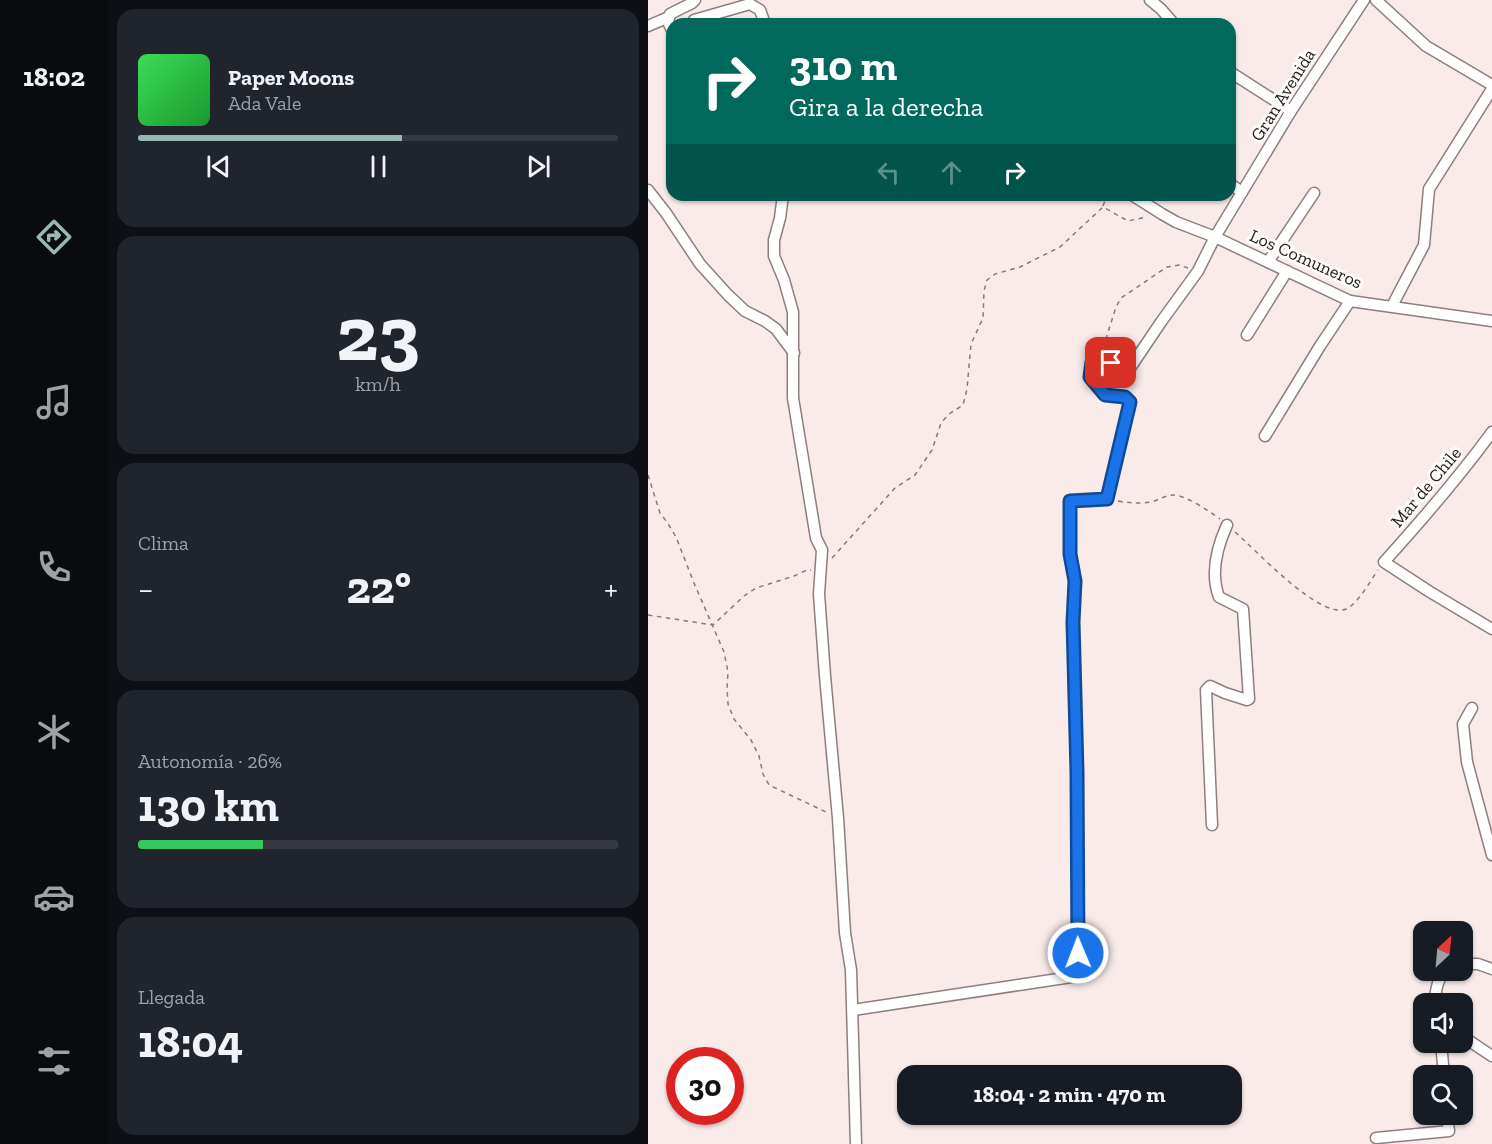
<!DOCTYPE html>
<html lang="es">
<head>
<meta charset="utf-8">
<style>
	body { margin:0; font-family:"Zilla Slab",serif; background:#20242c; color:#f1f3f6; height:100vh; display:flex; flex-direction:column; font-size:22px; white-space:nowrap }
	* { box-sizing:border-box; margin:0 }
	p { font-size:20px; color:#9ea1a6 }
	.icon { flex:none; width:33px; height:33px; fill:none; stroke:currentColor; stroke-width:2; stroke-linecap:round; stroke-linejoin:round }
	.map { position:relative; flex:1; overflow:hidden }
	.panel { display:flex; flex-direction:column; gap:9px; padding:9px; background:#0d0f14; width:540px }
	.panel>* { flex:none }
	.guide { position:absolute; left:18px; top:18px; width:570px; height:183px; border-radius:18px; box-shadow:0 2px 4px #0004; background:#00695c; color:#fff; overflow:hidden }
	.needle { width:39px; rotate:26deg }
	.buttons { position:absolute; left:765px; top:921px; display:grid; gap:12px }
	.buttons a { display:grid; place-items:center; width:60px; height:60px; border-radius:12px; background:#171b24; box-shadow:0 2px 4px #0004; font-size:30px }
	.speed { position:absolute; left:18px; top:1047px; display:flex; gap:12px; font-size:30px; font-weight:700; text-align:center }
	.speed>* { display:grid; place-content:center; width:78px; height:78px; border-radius:50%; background:#171b24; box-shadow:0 2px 4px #0004; line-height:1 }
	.speed .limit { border:9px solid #d22; background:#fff; color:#111 }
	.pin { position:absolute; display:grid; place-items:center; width:51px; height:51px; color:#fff; margin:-26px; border-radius:12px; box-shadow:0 3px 9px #0006 }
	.me { position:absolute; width:66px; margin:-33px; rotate:359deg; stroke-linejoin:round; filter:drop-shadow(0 0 4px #0008) }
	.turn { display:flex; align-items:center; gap:21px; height:126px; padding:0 24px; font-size:27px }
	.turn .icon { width:78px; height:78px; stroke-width:2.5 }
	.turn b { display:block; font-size:42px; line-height:51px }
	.lanes { display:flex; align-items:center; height:57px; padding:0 24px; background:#0003; justify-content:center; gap:30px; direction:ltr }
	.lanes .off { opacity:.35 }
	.big { font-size:45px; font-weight:800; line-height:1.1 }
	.panel .widget { flex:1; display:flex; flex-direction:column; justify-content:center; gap:9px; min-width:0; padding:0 21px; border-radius:18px; background:#20242c }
	.panel .dial { align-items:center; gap:0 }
	.dial b { font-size:78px; line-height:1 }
	.song { display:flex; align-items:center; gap:18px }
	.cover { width:72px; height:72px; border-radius:9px; background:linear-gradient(135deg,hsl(130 70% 55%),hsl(130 70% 35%)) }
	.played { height:6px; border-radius:3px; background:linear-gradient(90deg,#99b7b2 55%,#363941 55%) }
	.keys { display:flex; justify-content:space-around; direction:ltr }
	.heat { display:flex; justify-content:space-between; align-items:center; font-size:33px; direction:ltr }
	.charge { height:9px; border-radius:4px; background:linear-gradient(90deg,#34c759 26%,#363941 0) }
	.trip { position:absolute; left:249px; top:1065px; width:345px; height:60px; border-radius:18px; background:#171b24; box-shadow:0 2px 4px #0004; font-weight:800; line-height:60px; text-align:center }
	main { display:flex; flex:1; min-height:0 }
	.menu { display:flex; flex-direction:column; width:108px; justify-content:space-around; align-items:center; background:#090b0e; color:#9ea1a6 }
	.menu .icon { width:42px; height:42px }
	.menu .selected { color:#99b7b2 }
	.menu b { font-size:27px; color:#f1f3f6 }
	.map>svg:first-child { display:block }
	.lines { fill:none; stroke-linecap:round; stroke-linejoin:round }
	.minor-casing { stroke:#8c7f7e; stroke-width:13 }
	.path { stroke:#837b7a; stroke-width:1.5; stroke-dasharray:4.5 4.5; stroke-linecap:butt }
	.minor { stroke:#fff; stroke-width:10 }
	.route-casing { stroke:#114b97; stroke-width:15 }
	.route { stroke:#1a73e8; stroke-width:10 }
	.labels { text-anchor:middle; stroke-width:6; stroke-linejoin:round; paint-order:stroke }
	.street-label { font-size:18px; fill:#1f1b1a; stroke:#fefbfb }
</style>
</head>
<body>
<main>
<nav class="menu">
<b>18:02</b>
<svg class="icon selected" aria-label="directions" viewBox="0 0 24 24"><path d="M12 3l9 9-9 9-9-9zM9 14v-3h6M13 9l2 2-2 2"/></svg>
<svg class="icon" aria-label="music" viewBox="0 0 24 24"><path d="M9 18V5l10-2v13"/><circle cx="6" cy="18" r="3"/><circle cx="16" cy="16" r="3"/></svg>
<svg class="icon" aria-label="phone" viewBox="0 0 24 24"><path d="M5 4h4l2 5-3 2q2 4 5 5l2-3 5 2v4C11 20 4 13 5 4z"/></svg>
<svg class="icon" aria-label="climate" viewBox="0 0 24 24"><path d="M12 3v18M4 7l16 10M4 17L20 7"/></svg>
<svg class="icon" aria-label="car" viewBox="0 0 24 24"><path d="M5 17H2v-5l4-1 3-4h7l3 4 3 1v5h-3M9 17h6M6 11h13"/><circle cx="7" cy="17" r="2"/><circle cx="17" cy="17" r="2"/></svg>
<svg class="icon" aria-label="filters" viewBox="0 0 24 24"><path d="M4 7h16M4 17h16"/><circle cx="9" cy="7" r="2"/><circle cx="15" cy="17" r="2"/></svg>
</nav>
<section class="panel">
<div class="widget">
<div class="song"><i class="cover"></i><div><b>Paper Moons</b><p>Ada Vale</p></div></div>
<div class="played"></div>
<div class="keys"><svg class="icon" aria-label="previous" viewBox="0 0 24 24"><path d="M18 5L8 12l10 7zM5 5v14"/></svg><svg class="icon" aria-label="pause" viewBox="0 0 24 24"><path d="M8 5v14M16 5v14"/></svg><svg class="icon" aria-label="next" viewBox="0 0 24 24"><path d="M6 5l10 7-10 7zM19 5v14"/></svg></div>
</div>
<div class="widget dial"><b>23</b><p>km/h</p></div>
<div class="widget"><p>Clima</p>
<div class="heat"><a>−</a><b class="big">22°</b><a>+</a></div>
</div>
<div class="widget"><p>Autonomía · 26%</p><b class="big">130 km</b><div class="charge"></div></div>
<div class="widget"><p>Llegada</p><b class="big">18:04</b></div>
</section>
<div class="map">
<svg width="844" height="1144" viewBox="0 0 844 1144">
	<rect width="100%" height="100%" fill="#f9ebea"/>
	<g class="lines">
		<defs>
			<g id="minor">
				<polyline points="502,0 513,9 526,24"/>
				<polyline points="728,0 778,46 844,85"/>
				<polyline points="44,24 46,20 102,4 112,10 117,24"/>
				<polyline points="0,26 21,17"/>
				<polyline points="24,30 20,22 22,14 44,3 47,0"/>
				<polyline points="582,72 643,111"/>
				<polyline points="582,184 594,192"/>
				<polyline points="0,190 18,213 52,264 80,295 97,311 117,321 128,329 146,353"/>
				<polyline points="135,195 132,218 126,240 126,256 136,280 145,312 145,398 168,538 174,550 171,594 177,676 190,818 197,933 203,970 208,1144"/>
				<polyline points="484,195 514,214 528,222 567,237 702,301 844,321"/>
				<polyline points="620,262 666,193"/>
				<polyline points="744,306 776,245 781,189 844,89"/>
				<polyline points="599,335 639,271"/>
				<path d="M 844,432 C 811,477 774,520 736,562 L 782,592 L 844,629"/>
				<polyline points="617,436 672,346 702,301"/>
				<polyline points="824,708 815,724 819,762 844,855"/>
				<path d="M 564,825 L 558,690 L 562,686 L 577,693 L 599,700 L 601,699 L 595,609 L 571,597 C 562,573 569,547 579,525"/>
				<polyline points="814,964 830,964 844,969"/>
				<path d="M 787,1004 C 787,991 789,979 798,970"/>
				<polyline points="205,1010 430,976 429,773 425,622 427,581 422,554 422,501 459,499 482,402 477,397 457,395 442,377 444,362 452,357 475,368 482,368 513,322 550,271 567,237 643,111 716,0"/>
				<polyline points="814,1036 844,1056"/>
				<polyline points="793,1042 796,1076"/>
				<polyline points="728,1138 801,1131 799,1114"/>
			</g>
		</defs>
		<use href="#minor" class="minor-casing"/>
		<g class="path">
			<polyline points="455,206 459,195"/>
			<polyline points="455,348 468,307 473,298 519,267 531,265 540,268"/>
			<polyline points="0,475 12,513 19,522 28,537 46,583 76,652 80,672 79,689 80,704 86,719 103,740 111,756 115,774 121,785 178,812"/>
			<path d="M 470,501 C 482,503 492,504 503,502 C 511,500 517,495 526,495 C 539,496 561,511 572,519"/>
			<path d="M 587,532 C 607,549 672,620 698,609 C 710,604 722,581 730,570"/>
			<polyline points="184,558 247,488 267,475 284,450 293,423 301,414 315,405 319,389 323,344 335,318 336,291 339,280 347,274 372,267 412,247 455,207 480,221 498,217"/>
			<polyline points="0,615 65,625 96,596 108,588 146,576 159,570 163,570"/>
		</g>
		<use href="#minor" class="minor"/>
	</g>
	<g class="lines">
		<defs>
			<polyline id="route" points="430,953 429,772 425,622 427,581 422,554 422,501 459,499 482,402 477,397 457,395 442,377 444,362 452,357 463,363"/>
		</defs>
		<use href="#route" class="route-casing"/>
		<use href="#route" class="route"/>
	</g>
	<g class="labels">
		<g class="street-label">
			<text transform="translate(635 95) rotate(-58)" y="6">Gran Avenida</text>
			<text transform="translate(658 259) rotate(24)" y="6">Los Comuneros</text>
			<text transform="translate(778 487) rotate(-50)" y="6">Mar de Chile</text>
		</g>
	</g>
</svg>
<div class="buttons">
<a><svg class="needle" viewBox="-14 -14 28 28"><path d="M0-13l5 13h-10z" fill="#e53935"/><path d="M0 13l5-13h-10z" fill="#9ea1a6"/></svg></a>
<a><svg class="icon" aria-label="sound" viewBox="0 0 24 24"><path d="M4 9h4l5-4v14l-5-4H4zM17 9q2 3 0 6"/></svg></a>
<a><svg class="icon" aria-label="search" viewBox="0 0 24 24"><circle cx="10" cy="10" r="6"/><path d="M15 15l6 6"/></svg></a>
</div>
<div class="speed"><div class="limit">30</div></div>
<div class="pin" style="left:463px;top:363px;background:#d93025"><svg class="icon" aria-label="arrive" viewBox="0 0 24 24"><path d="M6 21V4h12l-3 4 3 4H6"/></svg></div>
<svg class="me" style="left:430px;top:953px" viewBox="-20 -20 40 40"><circle r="17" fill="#1a73e8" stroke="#fff" stroke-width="3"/><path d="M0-11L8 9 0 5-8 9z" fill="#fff"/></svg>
<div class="trip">18:04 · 2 min · 470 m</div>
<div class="guide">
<div class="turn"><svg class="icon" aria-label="right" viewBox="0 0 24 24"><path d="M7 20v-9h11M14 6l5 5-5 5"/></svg><div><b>310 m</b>Gira a la derecha</div></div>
<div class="lanes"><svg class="icon off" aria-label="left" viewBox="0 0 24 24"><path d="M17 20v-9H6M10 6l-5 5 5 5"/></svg><svg class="icon off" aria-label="ahead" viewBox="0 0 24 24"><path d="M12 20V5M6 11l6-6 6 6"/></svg><svg class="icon" aria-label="right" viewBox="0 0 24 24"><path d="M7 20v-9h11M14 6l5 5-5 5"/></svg></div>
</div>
</div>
</main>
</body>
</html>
